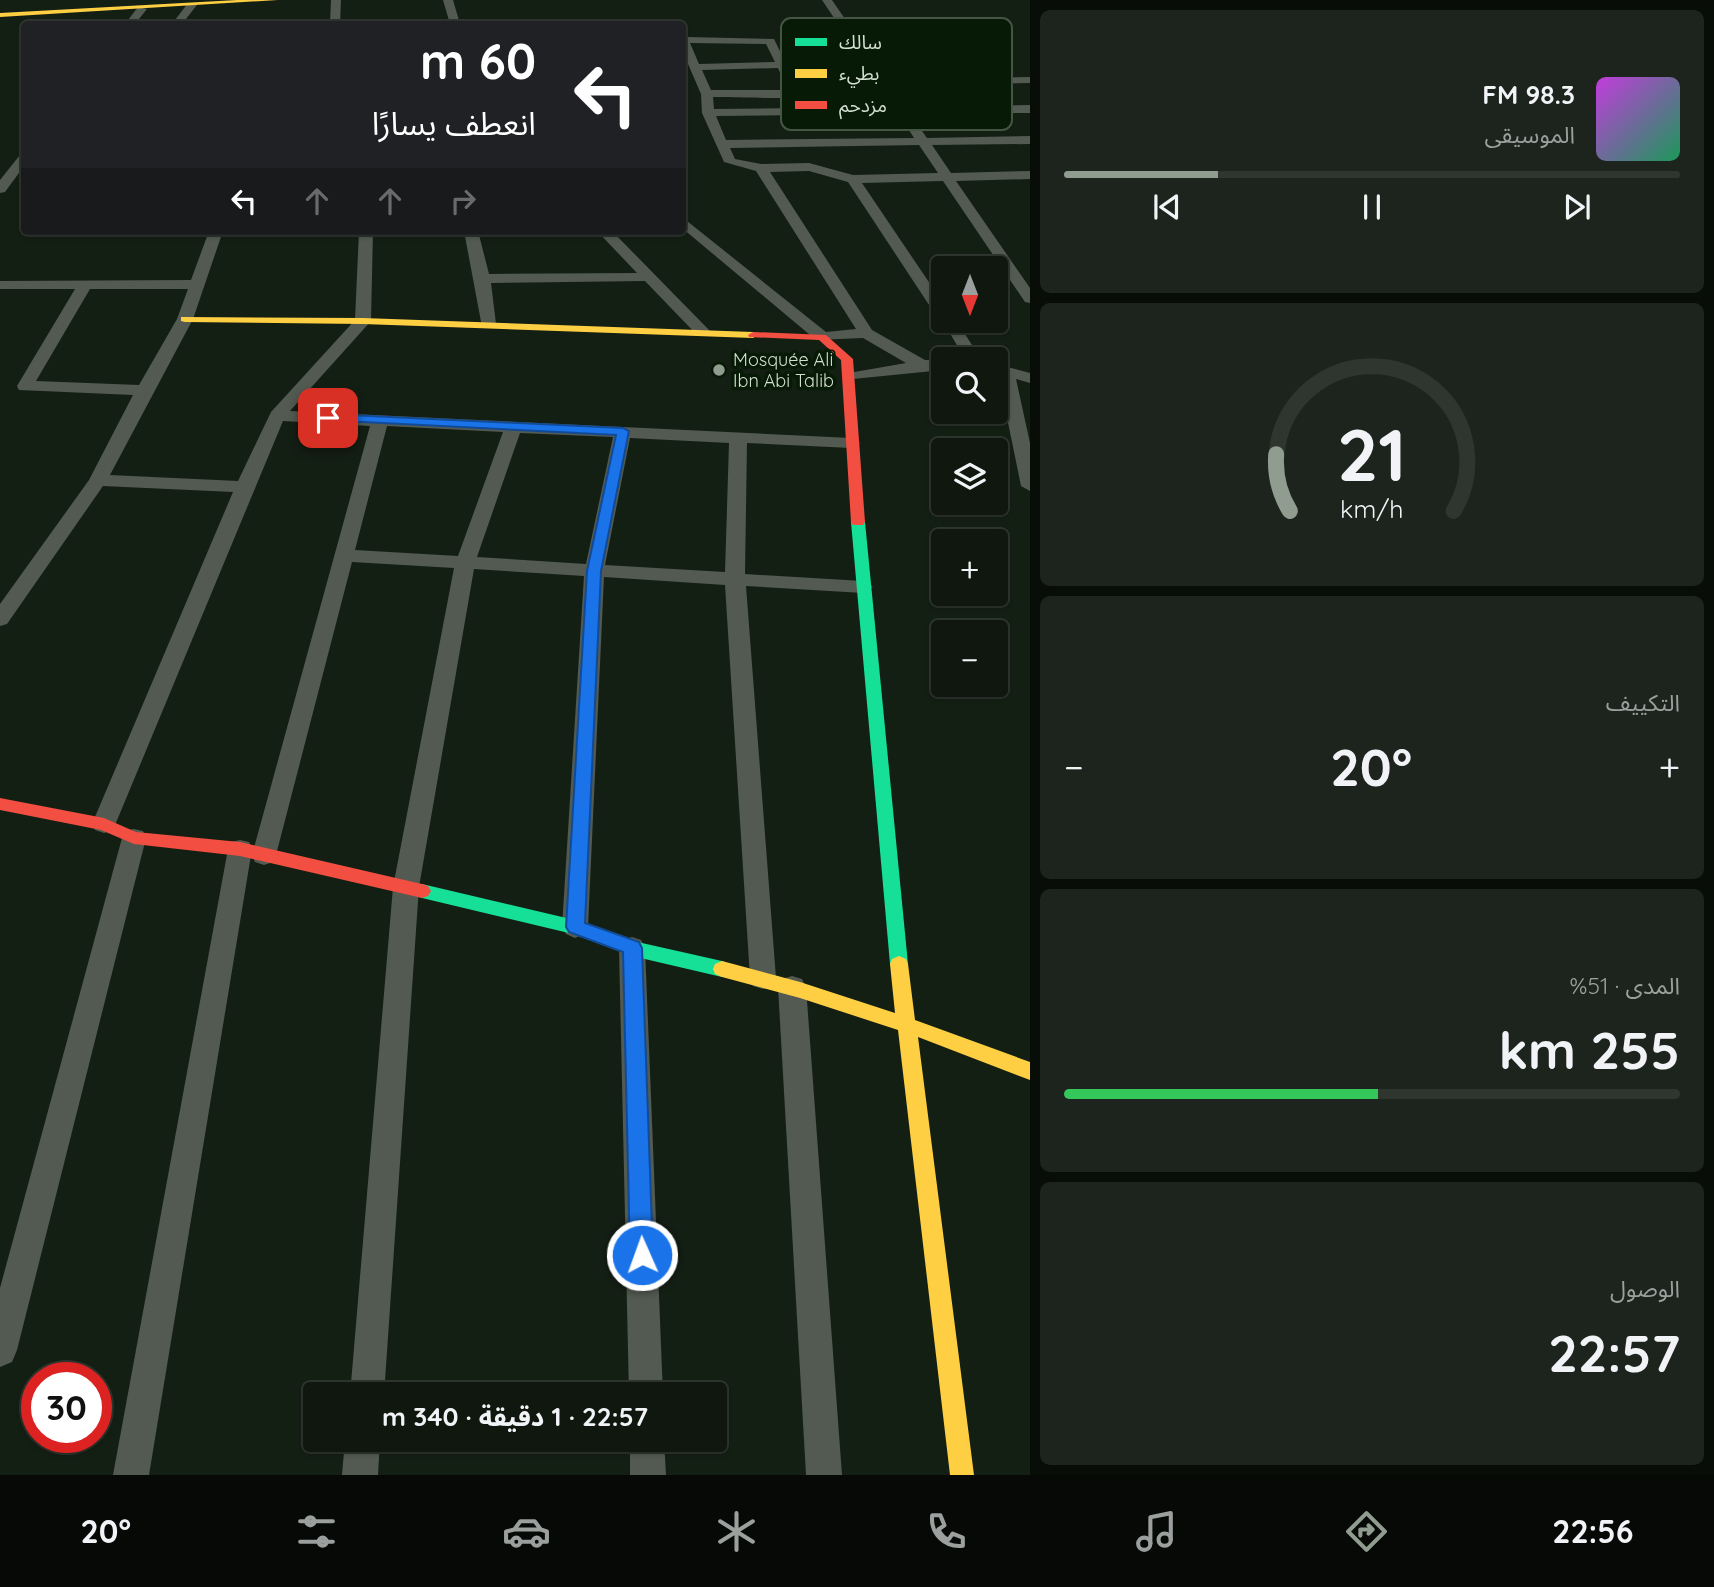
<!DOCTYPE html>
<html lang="ar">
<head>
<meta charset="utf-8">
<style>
	body { margin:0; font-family:Quicksand,"Noto Sans Arabic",sans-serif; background:#1d241d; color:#f1f3f6; direction:rtl; height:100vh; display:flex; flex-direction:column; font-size:26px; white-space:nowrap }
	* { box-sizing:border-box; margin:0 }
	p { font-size:23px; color:#9b9f9e }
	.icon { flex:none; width:38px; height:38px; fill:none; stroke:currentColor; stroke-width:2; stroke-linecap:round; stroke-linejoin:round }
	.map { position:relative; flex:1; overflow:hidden; direction:ltr }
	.drawer { display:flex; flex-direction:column; gap:10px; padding:10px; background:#080d08; width:684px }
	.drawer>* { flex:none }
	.top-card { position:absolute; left:21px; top:21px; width:665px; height:214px; border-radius:7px; box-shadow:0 2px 5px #0004,0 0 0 2px #2f362f; direction:rtl; background:#202124; color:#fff; overflow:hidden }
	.needle { width:46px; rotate:180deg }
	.buttons { position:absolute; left:931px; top:256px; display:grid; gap:14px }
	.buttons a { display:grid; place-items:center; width:77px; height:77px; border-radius:7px; background:#0f170f; box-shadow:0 2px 5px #0004,0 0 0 2px #2f362f; font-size:35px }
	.speed { position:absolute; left:21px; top:1362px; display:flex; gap:14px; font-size:35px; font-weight:700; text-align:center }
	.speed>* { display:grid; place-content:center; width:91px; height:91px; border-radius:50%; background:#0f170f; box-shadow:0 2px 5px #0004,0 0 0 2px #2f362f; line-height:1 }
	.speed .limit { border:10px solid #d22; background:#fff; color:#111 }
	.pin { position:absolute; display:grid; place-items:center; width:60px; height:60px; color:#fff; margin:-30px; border-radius:14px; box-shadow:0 4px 10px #0006 }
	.me { position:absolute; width:77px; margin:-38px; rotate:358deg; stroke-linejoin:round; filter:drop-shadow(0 0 5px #0008) }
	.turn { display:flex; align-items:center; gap:24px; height:147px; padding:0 35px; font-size:32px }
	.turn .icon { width:91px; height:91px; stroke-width:2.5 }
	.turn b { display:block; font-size:49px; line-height:60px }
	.lanes { display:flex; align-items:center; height:66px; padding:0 35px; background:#0003; justify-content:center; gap:35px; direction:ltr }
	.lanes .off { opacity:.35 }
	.big { font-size:52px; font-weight:700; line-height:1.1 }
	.drawer .tile { flex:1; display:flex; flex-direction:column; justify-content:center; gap:10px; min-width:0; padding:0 24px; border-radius:10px; background:#1d241d }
	.drawer .dial { align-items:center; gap:0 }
	.dial svg { height:182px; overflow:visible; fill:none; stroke:#2f362f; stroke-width:7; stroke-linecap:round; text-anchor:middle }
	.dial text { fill:#f1f3f6; stroke:none }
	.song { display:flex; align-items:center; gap:21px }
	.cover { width:84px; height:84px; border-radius:10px; background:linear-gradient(135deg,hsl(290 70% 55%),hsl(150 70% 35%)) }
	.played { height:7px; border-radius:4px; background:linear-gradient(90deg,#909c8f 25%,#2f362f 25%) }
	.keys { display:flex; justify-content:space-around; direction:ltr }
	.heat { display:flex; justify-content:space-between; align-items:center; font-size:38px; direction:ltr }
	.charge { height:10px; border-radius:5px; background:linear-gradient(90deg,#34c759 51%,#2f362f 0) }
	.trip { position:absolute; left:303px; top:1382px; width:424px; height:70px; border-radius:7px; background:#0f170f; box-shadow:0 2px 5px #0004,0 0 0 2px #2f362f; font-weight:700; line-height:70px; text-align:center; direction:rtl }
	.tab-bar { display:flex; height:112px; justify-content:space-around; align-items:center; background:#060906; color:#9b9f9e }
	.tab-bar .icon { width:49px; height:49px }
	.tab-bar .selected { color:#909c8f }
	.tab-bar b { font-size:32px; color:#f1f3f6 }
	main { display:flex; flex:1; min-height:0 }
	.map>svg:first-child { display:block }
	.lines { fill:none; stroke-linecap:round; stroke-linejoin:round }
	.street { fill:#525a51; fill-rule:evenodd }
	.fast { fill:#16e098; fill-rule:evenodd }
	.slow { fill:#ffcf43; fill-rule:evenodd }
	.jam { fill:#f24e42; fill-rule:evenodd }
	.route { fill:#1a73e8; stroke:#114b97; stroke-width:2 }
	.poi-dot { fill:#909c8f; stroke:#071a06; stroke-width:2.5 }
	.labels { text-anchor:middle; stroke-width:7; stroke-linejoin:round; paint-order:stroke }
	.far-poi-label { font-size:18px; fill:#d3dfd1; stroke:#071a06; text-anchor:start }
	.key { fill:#071a06; stroke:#445543; stroke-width:2 }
	.key-label { font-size:19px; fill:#d3dfd1 }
</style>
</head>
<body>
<main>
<section class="drawer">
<div class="tile">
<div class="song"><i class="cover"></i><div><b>98.3 FM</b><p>الموسيقى</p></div></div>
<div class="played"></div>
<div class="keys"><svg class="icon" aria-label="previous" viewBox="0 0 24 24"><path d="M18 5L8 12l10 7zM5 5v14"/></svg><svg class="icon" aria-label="pause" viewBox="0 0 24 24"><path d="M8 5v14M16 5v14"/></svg><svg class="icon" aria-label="next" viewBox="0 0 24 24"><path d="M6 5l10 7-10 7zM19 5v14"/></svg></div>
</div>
<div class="tile dial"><svg viewBox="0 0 100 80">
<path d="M14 69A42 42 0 1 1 86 69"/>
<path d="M14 69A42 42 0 0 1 8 44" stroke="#909c8f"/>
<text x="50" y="56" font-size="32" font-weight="700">21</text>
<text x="50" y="72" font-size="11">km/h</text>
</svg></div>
<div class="tile"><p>التكييف</p>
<div class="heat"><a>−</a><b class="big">20°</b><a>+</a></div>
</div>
<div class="tile"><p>المدى · 51%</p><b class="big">255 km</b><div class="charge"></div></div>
<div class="tile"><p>الوصول</p><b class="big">22:57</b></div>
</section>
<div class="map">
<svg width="1030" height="1475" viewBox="0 0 1030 1475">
	<rect width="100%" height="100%" fill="#141f14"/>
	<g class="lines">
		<g class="street">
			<polygon points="331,0 341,0 340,24 330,24"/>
			<polygon points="443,0 453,0 460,24 450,24"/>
			<path d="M 822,0 L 832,0 L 886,79 L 1030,77 L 1030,83 L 891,85 L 906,107 L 1030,105 L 1030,113 L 910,114 L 927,138 L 1030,136 L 1030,144 L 932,145 L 951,173 L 1030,171 L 1030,179 L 956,181 L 1030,288 L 1030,303 L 1025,302 L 943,181 L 862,183 L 943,303 L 943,320 L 956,320 L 981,359 L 965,359 L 941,318 L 935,314 L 848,182 L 809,171 L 770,172 L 872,330 L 925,360 L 943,360 L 943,370 L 843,380 L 843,374 L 906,363 L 863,338 L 816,340 L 682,228 L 682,217 L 826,332 L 856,329 L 756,171 L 724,162 L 702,113 L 701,94 L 682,50 L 682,33 L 688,37 L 774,39 L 799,90 L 822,96 C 817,100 728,97 713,97 L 714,109 L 894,107 ZM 690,43 L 766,44 L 775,62 L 699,64 ZM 778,68 L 788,90 L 711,90 L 702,70 ZM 899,114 L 914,138 L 726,140 L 716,116 ZM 919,145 L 938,173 L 853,175 L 809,163 L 761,164 L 735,159 L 730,148 Z"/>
			<polygon points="188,3 197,5 182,24 172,24"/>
			<polygon points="138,7 147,9 135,24 125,24"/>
			<polygon points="24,154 24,166 5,192 0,193 0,180 20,155"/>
			<path d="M 209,231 L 223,231 L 193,319 L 110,475 L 238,481 L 271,412 L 355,320 L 359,231 L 373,231 L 371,321 L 290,411 L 851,438 L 860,443 L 851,448 L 747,443 L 745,574 L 863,581 L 873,587 L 863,593 L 746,586 L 776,978 L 773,986 L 763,989 L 753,986 L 750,978 L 725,585 L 604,577 L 588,927 L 584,934 L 575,938 L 566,934 L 562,927 L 584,576 L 474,569 L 419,887 L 384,1395 L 350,1395 L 393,887 L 454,568 L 352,562 L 276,855 L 273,862 L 264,865 L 255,862 L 252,855 L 370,426 L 283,421 L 113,830 L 104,833 L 95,830 L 92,824 L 233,492 L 103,486 L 7,624 L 0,626 L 0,604 L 89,480 L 133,395 L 19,390 L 17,386 L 75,289 L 0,289 L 0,281 L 191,280 ZM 90,289 L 188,289 L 177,319 L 139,385 L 36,381 ZM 387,426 L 503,432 L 458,556 L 355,550 ZM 520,433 L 613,437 L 586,564 L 477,557 ZM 630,438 L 729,443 L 725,572 L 605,565 Z"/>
			<polygon points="464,231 478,231 489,274 637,273 597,231 612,231 711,332 709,335 697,335 645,281 491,283 496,324 494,327 482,327"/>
			<polygon points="996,364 1030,373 1030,383 1016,379 1030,443 1030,491 1021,486"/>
			<polygon points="134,829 143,831 146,838 17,1350 12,1362 0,1367 0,1288 122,838 125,831"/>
			<polygon points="240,840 249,842 252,849 149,1475 113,1475 228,849 231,842"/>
			<polygon points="632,937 641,940 645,948 663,1395 629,1395 619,948 623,940"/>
			<polygon points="792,976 802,979 806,987 842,1475 806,1475 778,987 782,979"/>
			<polygon points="345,1440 380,1440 378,1475 342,1475"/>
			<polygon points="630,1440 664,1440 666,1475 630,1475"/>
		</g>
		<g class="fast">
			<polygon points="858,518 865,522 908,964 906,969 899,972 892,969 890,964 851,522"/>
			<polygon points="422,884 575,920 633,941 722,961 729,964 731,969 729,974 722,977 632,956 573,934 422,898 416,896 413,891 416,886"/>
		</g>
		<g class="slow">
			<polygon points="237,0 278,0 0,17 0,13"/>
			<polygon points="181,317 363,318 753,332 758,335 753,338 363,324 185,322 181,321"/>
			<polygon points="899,956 906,959 908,964 915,1020 1030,1062 1030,1080 918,1037 974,1475 950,1475 898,1030 800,998 722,977 715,974 713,969 715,964 722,961 800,982 895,1013 890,964 892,959"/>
		</g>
		<g class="jam">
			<polygon points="753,332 826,335 853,359 865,522 863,525 853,525 851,522 841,360 819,340 749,337 748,335"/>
			<polygon points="0,798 104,818 136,832 240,842 422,884 428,886 431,891 428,896 422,898 240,856 134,844 101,830 0,810"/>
		</g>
	</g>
	<polygon class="route" points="328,414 623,428 629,431 601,571 585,923 639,942 642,948 653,1255 649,1263 642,1266 634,1263 630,1255 623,952 569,932 566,927 587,571 616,435 324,420 324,415"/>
	<circle class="poi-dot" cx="719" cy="370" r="7"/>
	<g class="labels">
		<g class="far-poi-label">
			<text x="733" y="366">Mosquée Ali<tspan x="733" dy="21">Ibn Abi Talib</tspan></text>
		</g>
	</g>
	<rect x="781" y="18" width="231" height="112" rx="10" class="key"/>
	<rect x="795" y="38" width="32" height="8" fill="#16e098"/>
	<rect x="795" y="69" width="32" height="9" fill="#ffcf43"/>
	<rect x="795" y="101" width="32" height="8" fill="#f24e42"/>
	<g class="key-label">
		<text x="839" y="49">سالك</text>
		<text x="839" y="80">بطيء</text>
		<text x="839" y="112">مزدحم</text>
	</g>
</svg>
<div class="buttons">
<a><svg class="needle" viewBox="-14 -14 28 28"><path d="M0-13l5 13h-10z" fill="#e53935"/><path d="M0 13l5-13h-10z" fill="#9b9f9e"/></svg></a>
<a><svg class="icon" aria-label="search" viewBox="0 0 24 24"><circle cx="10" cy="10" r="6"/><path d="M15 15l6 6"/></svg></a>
<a><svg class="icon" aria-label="layers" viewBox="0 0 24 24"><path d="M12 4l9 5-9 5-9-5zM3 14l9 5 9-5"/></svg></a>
<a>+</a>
<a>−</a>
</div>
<div class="speed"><div class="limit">30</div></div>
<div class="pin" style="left:328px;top:418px;background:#d93025"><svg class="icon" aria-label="arrive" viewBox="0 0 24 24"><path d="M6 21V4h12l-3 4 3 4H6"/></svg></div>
<svg class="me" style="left:642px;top:1255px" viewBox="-20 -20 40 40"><circle r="17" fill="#1a73e8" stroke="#fff" stroke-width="3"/><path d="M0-11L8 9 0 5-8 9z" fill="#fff"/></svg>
<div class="trip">22:57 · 1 دقيقة · 340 m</div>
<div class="top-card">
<div class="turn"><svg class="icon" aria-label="left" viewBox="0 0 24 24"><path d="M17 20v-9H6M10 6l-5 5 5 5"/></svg><div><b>60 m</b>انعطف يسارًا</div></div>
<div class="lanes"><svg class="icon" aria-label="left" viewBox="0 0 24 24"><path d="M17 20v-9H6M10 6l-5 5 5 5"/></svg><svg class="icon off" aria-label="ahead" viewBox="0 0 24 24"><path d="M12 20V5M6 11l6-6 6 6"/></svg><svg class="icon off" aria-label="ahead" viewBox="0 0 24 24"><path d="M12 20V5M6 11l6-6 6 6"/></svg><svg class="icon off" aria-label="right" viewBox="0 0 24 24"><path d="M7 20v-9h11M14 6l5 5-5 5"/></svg></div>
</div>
</div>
</main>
<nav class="tab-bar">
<b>22:56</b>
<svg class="icon selected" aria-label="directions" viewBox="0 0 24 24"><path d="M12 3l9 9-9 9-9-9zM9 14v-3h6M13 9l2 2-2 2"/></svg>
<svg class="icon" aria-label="music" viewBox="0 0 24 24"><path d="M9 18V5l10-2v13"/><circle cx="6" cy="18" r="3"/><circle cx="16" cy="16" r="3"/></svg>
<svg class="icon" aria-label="phone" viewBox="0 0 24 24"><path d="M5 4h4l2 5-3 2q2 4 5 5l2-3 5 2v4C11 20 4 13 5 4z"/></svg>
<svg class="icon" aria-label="climate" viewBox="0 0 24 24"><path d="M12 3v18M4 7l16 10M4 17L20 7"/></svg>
<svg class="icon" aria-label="car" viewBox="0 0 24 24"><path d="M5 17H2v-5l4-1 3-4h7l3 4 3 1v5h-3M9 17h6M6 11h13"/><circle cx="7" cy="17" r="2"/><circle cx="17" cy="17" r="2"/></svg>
<svg class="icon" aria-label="filters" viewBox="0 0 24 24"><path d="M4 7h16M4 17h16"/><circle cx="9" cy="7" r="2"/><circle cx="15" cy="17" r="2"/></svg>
<b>20°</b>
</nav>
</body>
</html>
